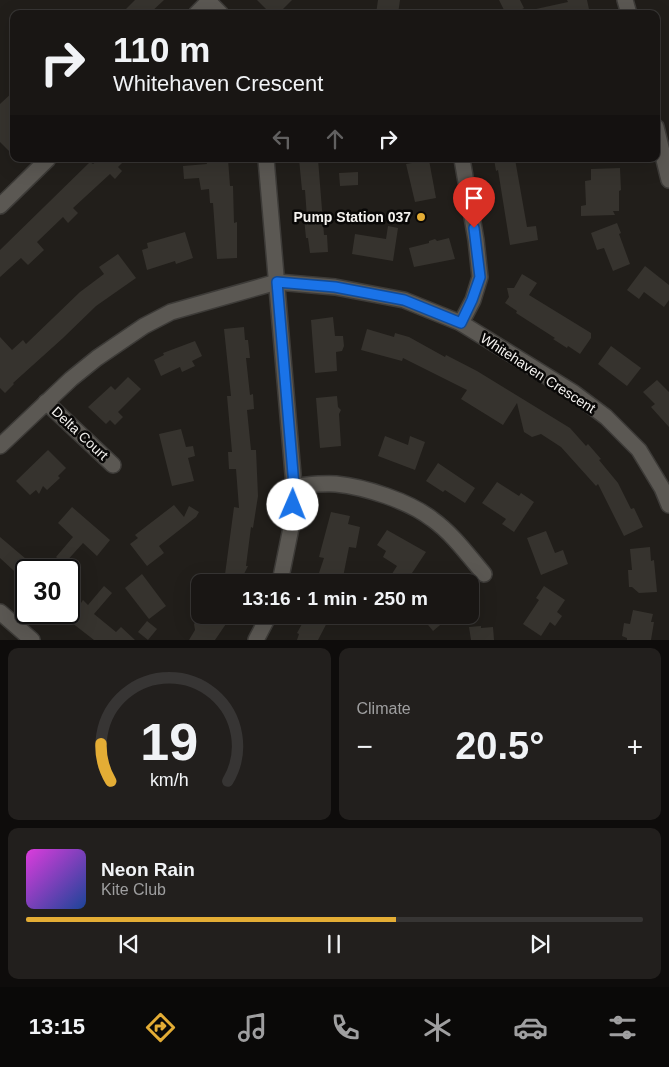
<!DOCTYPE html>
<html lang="en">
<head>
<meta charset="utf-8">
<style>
	body { margin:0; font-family:Arial,sans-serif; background:#221f1d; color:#f1f3f6; height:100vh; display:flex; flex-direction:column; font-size:19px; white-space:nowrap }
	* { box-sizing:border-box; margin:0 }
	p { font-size:16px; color:#9f9fa0 }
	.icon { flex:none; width:28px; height:28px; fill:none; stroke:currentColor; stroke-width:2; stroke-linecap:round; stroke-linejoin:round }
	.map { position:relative; height:640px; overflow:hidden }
	.details { display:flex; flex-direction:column; gap:8px; padding:8px; background:#0e0c0b; flex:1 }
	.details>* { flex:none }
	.banner { position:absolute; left:10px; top:10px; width:650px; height:152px; border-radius:10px; box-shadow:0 5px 20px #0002,0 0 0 1px #373534; background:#191614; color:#f1f3f6; overflow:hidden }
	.speed { position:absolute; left:15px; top:559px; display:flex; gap:10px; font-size:25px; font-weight:700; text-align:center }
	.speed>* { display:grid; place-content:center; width:65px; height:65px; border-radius:50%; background:#191614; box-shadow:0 5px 20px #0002,0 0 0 1px #373534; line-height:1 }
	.speed .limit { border:2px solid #111; border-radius:8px; background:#fff; color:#111 }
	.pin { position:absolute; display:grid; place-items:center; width:42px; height:42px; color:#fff; margin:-51px -21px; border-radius:50% 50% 50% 0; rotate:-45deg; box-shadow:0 0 5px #0007 }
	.pin .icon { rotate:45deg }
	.me { position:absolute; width:55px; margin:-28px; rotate:1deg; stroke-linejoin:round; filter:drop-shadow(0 0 4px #0008) }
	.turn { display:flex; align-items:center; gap:18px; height:105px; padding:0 20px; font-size:22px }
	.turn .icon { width:65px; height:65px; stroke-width:2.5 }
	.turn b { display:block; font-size:35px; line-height:42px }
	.lanes { display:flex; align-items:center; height:48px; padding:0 20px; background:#0003; justify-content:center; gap:25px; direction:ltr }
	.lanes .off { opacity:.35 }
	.big { font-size:38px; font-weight:600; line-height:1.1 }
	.details .tile { flex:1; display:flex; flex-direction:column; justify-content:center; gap:8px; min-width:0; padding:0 18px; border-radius:10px; background:#221f1d }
	.details .dial { align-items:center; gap:0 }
	.dial svg { height:130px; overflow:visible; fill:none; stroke:#373534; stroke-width:7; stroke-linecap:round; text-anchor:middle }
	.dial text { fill:#f1f3f6; stroke:none }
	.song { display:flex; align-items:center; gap:15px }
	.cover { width:60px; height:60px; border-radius:8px; background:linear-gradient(135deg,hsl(300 70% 55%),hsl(220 70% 35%)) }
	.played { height:5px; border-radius:2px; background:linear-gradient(90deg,#e4ad35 60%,#373534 60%) }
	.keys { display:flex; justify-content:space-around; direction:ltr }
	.heat { display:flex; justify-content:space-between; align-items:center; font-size:28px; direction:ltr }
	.details .tiles { flex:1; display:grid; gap:8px; grid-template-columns:1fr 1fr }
	.tile:last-child { grid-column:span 2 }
	.trip { position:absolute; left:191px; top:574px; width:288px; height:50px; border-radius:10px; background:#191614; box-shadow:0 5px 20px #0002,0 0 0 1px #373534; font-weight:600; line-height:50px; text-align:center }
	.dock { display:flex; height:80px; justify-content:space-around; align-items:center; background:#0a0908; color:#9f9fa0 }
	.dock .icon { width:35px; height:35px }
	.dock .on { color:#e4ad35 }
	.dock b { font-size:22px; color:#f1f3f6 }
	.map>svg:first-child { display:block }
	.building { fill:#36332e }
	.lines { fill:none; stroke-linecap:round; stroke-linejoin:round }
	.minor-casing { stroke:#3d3b38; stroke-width:18 }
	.minor { stroke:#5b5853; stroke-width:15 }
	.route-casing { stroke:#114b97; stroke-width:12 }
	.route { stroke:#1a73e8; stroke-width:9 }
	.poi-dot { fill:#e4ad35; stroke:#090807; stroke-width:2 }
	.labels { text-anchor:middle; stroke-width:5; stroke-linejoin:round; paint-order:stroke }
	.poi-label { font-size:14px; font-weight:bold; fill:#f4f2ef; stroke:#090807; text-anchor:end }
	.street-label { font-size:14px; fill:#f4f2ef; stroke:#090807 }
</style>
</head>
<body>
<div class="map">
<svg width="669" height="640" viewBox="0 0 669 640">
	<rect width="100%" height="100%" fill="#211e1a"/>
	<g class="building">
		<polygon points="135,0 164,0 149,14 121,14"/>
		<polygon points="257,0 292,0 278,14 271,14"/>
		<polygon points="378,0 400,0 398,14 376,14"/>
		<polygon points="499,0 520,0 524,8 514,14 506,14"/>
		<polygon points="567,0 587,0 590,14 537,14 536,9 568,2"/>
		<polygon points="14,91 14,156 0,142 0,104"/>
		<polygon points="99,159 126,159 118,167 122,171 115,179 110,174 73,208 78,213 68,223 63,217 37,242 44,250 28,265 21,258 0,277 0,250 90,162 93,164"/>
		<polygon points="228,159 230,186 233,186 234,223 237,222 237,258 217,259 213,203 210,203 209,189 201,190 199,178 184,179 183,166 207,164 206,161"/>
		<polygon points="299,159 318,159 324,235 327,235 328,252 310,253 308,238 306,238 304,218 307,218 305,190 302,190"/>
		<polygon points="494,159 515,159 527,227 536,226 538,240 510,245 498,170 496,171"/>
		<polygon points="429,160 436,198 415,202 406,164"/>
		<polygon points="620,168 621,190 619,191 619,211 613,211 615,215 581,216 581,206 586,205 585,181 591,180 591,169"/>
		<polygon points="358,172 358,185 340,186 339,173"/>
		<polygon points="617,223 621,233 619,234 630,264 613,271 604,248 597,250 591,233"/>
		<polygon points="388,226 398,228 393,261 352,254 355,234 386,239"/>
		<polygon points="185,232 193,258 176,264 175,261 147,270 142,250 148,248 147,243"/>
		<polygon points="449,238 455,259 414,267 409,248 429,243 429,241 435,239 437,241"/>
		<polygon points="118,254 136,278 96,306 63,338 13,383 14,384 5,393 0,388 0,337 12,350 23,340 26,344 80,292 104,274 99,267"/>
		<polygon points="645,266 669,285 669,300 664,307 644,292 639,299 627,290"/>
		<polygon points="522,274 537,283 529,295 591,333 591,338 580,354 568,346 567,348 553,339 555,338 516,313 517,311 505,303 509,297 507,288 514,288"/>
		<polygon points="333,317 335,336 343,336 344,346 342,351 336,352 337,371 315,373 311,320"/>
		<polygon points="244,327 245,340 248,340 250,358 246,358 250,395 253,394 254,409 247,410 251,450 256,450 258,496 253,528 251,527 246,566 248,566 240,582 224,582 234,507 239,508 236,469 229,469 228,452 232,452 227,396 231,396 224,329"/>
		<polygon points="367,329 394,337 395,333 409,337 445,357 446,355 477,371 570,428 586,446 588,444 601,459 599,460 618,483 631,509 634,508 643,527 624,536 598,484 596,486 561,447 541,434 532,437 524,432 517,403 503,425 461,399 467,390 403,358 402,361 361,350"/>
		<polygon points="195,341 202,356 192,361 195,366 182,372 180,367 161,376 154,360 164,355 163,353"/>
		<polygon points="611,346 641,368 627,386 598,364"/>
		<polygon points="128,377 141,389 118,412 123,417 115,425 110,420 106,424 88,407 111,386 115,390"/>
		<polygon points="657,380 669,392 669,427 651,407 655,404 643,392"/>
		<polygon points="337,396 338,407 341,410 339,414 341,446 320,448 316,398"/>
		<polygon points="181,429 186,447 193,446 195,456 188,458 194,481 172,486 159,434"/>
		<polygon points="385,436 408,445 410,436 425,442 415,470 378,456"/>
		<polygon points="48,450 66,468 58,476 60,478 47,490 43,486 39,494 36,490 30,495 16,481"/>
		<polygon points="438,463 475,488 465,503 445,490 443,492 426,481"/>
		<polygon points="497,482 519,496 521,493 534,502 514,532 502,524 506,519 482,503"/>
		<polygon points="174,505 184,517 189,506 199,512 196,517 159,546 164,553 147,566 130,544 138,538 135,535"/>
		<polygon points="72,507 110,540 97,556 83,543 64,564 56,557 73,537 58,523"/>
		<polygon points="331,512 350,516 348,524 360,527 356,548 349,547 342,582 316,582 324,558 319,557"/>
		<polygon points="387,530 426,552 406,582 398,582 390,577 397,566 383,557 386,551 377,545"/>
		<polygon points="546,531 555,553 563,550 568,564 541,575 527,538"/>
		<polygon points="0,537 39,570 26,570 26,582 0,558"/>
		<polygon points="650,547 651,561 654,560 657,592 639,593 632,587 629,587 628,570 632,570 630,549"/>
		<polygon points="142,574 166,606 149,619 125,588"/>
		<polygon points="104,586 112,593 94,614 116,632 121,627 135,640 94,640 67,619 69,616 69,592 81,603 83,600 88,605"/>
		<polygon points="544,586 565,600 557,612 562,616 555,626 550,622 541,636 523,624 539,600 536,598"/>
		<polygon points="633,610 653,614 651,622 654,622 651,640 627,640 627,638 622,636 624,623 630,624"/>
		<polygon points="206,615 220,615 228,621 215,640 189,640 195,630 194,624 199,617 203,620"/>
		<polygon points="307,615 331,615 318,640 297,640 299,634 297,633"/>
		<polygon points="420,615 452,615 433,631"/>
		<polygon points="147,621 157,629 148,640 138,632"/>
		<polygon points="481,626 481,628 493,627 494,640 471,640 469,627"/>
	</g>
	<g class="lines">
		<defs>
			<g id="minor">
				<polyline points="207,0 221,14"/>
				<polyline points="625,0 629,14"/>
				<polyline points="196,14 210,0"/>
				<polyline points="656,127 669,180"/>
				<polyline points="266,159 294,486 292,523 280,582"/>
				<polyline points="0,206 48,159"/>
				<polyline points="461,323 473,300 480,277 476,240 462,159"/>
				<polyline points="46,402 113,465"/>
				<polyline points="0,446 71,379 97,358 144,326 171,312 277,282 335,287 404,300 461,323 574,393 606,417 639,450 662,488 669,505"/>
				<path d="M 294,486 C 308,485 322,483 336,484 C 365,487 409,501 432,519 C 453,534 468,555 484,574"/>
				<polyline points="0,612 32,640"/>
				<polyline points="256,640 269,615"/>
			</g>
		</defs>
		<use href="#minor" class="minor-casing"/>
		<use href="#minor" class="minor"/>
	</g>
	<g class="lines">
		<defs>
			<polyline id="route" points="293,505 294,486 277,282 335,287 404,300 461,323 472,300 480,277 474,228"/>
		</defs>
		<use href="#route" class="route-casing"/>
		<use href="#route" class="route"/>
	</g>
	<circle class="poi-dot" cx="421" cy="217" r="5"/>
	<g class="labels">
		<g class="poi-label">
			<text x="411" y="222">Pump Station 037</text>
		</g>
		<g class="street-label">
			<text transform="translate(538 373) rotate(33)" y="5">Whitehaven Crescent</text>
			<text transform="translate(80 433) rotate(43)" y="5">Delta Court</text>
		</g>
	</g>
</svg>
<div class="speed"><div class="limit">30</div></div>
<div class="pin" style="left:474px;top:228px;background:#d93025"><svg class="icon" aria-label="arrive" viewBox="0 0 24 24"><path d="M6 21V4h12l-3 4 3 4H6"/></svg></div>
<svg class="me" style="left:293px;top:505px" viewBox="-20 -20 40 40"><circle r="19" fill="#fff"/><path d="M0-13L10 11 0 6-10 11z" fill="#1a73e8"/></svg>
<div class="trip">13:16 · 1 min · 250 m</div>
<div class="banner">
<div class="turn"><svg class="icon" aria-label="right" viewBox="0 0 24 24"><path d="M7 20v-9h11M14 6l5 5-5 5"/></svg><div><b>110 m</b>Whitehaven Crescent</div></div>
<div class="lanes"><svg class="icon off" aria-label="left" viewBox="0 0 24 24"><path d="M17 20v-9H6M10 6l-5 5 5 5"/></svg><svg class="icon off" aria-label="ahead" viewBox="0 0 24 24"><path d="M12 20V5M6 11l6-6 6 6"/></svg><svg class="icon" aria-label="right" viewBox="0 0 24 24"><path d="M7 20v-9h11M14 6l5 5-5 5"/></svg></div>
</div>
</div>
<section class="details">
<div class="tiles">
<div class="tile dial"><svg viewBox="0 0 100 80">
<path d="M14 69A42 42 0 1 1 86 69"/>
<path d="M14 69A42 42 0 0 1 8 46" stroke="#e4ad35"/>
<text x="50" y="56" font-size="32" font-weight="700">19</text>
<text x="50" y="72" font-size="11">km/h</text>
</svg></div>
<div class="tile"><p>Climate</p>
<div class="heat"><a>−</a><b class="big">20.5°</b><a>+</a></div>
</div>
<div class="tile">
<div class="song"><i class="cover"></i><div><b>Neon Rain</b><p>Kite Club</p></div></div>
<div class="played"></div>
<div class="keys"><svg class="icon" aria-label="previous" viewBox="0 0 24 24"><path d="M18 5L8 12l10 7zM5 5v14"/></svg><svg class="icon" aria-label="pause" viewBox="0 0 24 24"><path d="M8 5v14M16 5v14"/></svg><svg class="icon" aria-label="next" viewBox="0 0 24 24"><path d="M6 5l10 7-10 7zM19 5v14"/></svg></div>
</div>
</div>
</section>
<nav class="dock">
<b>13:15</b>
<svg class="icon on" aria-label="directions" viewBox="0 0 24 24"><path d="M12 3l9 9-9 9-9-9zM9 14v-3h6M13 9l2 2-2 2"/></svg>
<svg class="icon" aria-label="music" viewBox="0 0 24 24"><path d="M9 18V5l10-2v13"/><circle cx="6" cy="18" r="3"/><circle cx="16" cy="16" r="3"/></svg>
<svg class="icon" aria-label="phone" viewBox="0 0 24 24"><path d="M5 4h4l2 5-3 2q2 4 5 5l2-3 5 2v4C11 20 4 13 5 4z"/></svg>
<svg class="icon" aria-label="climate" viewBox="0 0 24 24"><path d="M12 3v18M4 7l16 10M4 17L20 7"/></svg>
<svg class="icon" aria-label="car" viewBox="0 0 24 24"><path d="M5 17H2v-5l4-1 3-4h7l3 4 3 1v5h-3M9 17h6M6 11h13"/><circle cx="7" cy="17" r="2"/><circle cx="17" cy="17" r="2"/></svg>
<svg class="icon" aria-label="filters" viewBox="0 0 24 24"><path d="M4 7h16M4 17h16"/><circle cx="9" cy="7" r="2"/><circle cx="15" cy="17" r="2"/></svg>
</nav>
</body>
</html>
